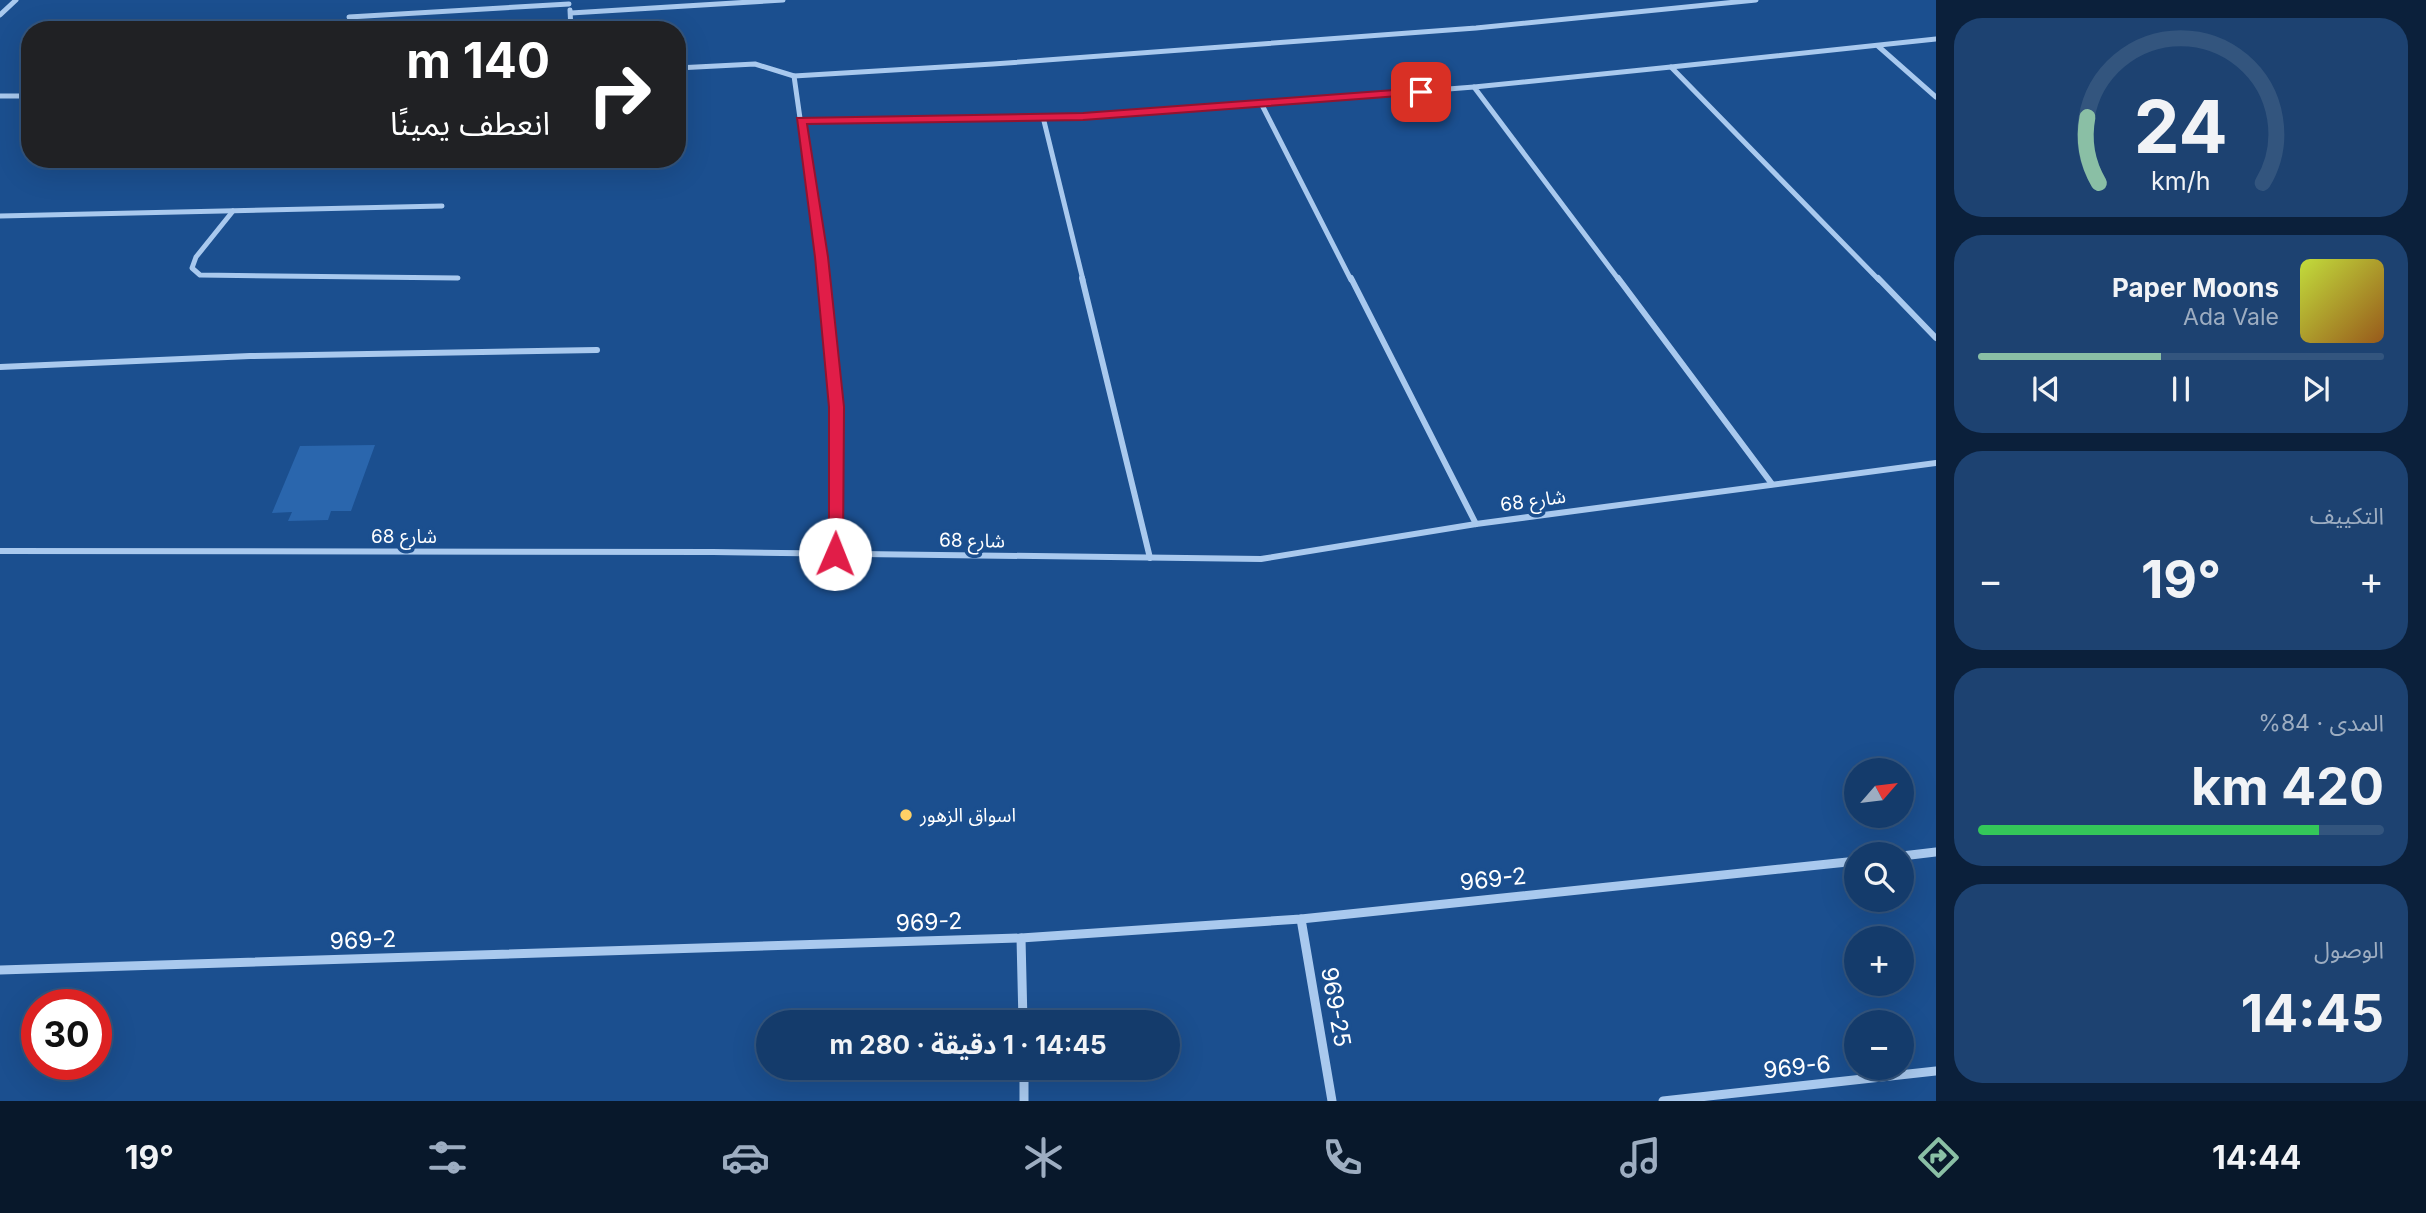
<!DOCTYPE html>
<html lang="ar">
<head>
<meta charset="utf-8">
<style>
	body { margin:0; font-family:Inter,"Noto Sans Arabic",sans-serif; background:#1d4271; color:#f1f3f6; direction:rtl; height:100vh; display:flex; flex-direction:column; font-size:26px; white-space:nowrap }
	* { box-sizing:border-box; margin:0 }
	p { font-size:23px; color:#9dadc1 }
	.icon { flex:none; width:38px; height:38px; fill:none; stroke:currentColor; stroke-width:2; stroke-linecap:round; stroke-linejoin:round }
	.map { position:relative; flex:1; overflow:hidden; direction:ltr }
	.drawer { display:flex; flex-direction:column; gap:18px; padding:18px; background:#0b203b; width:490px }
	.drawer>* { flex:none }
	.hud { position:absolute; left:21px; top:21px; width:665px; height:147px; border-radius:28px; box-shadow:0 7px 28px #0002,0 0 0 2px #33557e; direction:rtl; background:#202124; color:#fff; overflow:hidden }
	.needle { width:46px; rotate:62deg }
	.tools { position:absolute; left:1844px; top:758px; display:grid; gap:14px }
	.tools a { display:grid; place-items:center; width:70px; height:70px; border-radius:50%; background:#143b6b; box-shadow:0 7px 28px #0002,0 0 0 2px #33557e; font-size:35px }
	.speed { position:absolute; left:21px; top:989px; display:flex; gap:14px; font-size:35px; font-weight:700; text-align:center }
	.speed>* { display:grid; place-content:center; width:91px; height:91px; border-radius:50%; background:#143b6b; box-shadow:0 7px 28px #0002,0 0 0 2px #33557e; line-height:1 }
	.speed .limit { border:10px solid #d22; background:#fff; color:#111 }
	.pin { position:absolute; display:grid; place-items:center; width:60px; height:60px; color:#fff; margin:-30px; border-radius:14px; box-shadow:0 4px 10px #0006 }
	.me { position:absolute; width:77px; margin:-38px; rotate:1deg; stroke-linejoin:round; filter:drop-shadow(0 0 5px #0008) }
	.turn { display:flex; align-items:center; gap:24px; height:147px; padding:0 21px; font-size:32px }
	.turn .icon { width:91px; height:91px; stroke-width:2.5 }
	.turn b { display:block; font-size:49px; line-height:60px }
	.big { font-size:52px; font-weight:700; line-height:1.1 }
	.drawer .tile { flex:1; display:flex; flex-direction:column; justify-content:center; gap:10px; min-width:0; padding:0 24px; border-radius:28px; background:#1d4271 }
	.drawer .dial { align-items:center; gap:0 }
	.dial svg { height:182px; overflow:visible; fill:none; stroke:#33557e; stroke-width:7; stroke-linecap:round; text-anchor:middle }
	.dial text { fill:#f1f3f6; stroke:none }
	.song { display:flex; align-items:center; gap:21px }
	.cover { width:84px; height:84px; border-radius:10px; background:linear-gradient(135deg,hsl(70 70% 55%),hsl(30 70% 35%)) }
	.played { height:7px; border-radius:4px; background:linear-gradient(90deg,#8abfa5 45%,#33557e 45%) }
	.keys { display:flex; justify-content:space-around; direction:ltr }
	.heat { display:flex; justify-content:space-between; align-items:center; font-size:38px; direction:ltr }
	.charge { height:10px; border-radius:5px; background:linear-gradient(90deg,#34c759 84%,#33557e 0) }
	.trip { position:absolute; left:756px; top:1010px; width:424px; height:70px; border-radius:35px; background:#143b6b; box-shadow:0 7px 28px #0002,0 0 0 2px #33557e; font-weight:700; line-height:70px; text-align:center; direction:rtl }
	.tabs { display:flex; height:112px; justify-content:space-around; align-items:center; background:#08182b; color:#9dadc1 }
	.tabs .icon { width:49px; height:49px }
	.tabs .selected { color:#8abfa5 }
	.tabs b { font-size:32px; color:#f1f3f6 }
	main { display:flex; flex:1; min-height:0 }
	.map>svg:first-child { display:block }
	.building { fill:#2a66ad }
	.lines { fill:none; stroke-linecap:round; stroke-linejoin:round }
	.street-far2 { stroke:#a9c9ee; stroke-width:5 }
	.street-far1 { stroke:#a9c9ee; stroke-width:6 }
	.street { stroke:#a9c9ee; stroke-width:9 }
	.route { fill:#e11d48; stroke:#92132f; stroke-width:2 }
	.poi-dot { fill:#ffd166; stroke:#1b4f8f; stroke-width:2.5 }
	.labels { text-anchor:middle; stroke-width:7; stroke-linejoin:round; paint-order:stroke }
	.street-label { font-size:19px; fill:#fff; stroke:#1b4f8f }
	.poi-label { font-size:19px; fill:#fff; stroke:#1b4f8f; text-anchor:start }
	.near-street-label { font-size:23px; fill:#fff; stroke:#1b4f8f }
</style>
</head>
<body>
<main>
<section class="drawer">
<div class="tile dial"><svg viewBox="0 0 100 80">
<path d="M14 69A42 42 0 1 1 86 69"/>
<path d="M14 69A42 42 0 0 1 9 40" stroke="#8abfa5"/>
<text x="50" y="56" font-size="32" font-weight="700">24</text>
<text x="50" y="72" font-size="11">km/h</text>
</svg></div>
<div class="tile">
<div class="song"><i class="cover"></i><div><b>Paper Moons</b><p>Ada Vale</p></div></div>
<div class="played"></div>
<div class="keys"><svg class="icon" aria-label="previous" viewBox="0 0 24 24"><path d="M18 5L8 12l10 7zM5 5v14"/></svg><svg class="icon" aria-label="pause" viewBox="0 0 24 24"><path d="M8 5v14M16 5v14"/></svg><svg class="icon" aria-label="next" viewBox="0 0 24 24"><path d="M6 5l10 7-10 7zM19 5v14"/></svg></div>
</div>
<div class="tile"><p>التكييف</p>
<div class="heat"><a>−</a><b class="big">19°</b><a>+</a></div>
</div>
<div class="tile"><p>المدى · 84%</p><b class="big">420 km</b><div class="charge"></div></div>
<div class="tile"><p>الوصول</p><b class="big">14:45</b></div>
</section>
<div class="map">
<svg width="1936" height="1101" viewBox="0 0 1936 1101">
	<rect width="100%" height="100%" fill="#1b4f8f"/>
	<polygon class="building" points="375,445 351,511 331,511 328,520 288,521 292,512 272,513 300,446"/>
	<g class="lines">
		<g class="street-far2">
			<polyline points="570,10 571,30"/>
			<polyline points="571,13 783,0"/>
			<polyline points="0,15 16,0"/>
			<polyline points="349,17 569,4"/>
			<polyline points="1878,46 1936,97"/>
			<polyline points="677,68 755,64 794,76 993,64 1476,28 1756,0"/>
			<polyline points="794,76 823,280"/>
			<polyline points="0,96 30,96"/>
			<polyline points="1262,105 1351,280"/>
			<polyline points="1043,117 1083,280"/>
			<polyline points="801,120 1083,117 1474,87"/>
			<polyline points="233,211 196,257 192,268 200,275 458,278"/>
			<polyline points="0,216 442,206"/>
			<polyline points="1619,280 1474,87 1671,67"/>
			<polyline points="1879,280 1671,67 1936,39"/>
		</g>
		<g class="street-far1">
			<polyline points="823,278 836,407 835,554"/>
			<polyline points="1082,278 1150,558"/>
			<polyline points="1351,278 1476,524"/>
			<polyline points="1618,278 1772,484"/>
			<polyline points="1878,278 1936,338"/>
			<polyline points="0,367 250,356 597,350"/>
			<polyline points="0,551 713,552 1261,559 1476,524 1936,463"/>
		</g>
		<g class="street">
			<polyline points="1902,856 1936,852"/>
			<polyline points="1301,919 1332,1101"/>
			<polyline points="1021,938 1023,1022"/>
			<polyline points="0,970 1021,938 1301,919 1857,861"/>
			<polyline points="1024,1068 1024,1101"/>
			<polyline points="1663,1101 1936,1071"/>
		</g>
	</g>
	<polygon class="route" points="1421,88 1427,92 1425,94 1083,120 807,124 828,257 844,407 843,554 835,559 829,557 829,407 815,257 797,118 1083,113"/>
	<circle class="poi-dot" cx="906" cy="815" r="7"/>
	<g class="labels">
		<g class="street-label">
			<text transform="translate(1533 500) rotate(-8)" y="7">شارع 68</text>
			<text x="404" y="543">شارع 68</text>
			<text transform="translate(972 540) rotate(1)" y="7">شارع 68</text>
		</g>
		<g class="poi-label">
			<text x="920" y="822">اسواق الزهور</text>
		</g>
		<g class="near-street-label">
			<text transform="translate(1493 879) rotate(-6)" y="8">969-2</text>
			<text transform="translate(929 922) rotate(-2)" y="8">969-2</text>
			<text transform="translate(363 940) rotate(-2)" y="8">969-2</text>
			<text transform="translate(1336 1007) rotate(80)" y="8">969-25</text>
			<text transform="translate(1797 1067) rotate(-6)" y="8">969-6</text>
		</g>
	</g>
</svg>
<div class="tools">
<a><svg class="needle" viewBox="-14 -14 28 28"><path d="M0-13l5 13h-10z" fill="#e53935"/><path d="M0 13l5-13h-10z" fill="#9dadc1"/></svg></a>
<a><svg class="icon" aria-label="search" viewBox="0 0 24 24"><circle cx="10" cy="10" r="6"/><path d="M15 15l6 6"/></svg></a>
<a>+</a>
<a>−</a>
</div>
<div class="speed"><div class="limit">30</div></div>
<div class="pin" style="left:1421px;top:92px;background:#d93025"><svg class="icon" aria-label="arrive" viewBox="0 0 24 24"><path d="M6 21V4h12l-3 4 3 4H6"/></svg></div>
<svg class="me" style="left:835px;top:554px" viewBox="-20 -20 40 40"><circle r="19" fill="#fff"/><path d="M0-13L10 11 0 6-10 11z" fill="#e11d48"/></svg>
<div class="trip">14:45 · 1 دقيقة · 280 m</div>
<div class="hud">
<div class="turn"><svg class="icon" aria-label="right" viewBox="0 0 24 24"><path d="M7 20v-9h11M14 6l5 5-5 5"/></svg><div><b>140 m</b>انعطف يمينًا</div></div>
</div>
</div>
</main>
<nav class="tabs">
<b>14:44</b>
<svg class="icon selected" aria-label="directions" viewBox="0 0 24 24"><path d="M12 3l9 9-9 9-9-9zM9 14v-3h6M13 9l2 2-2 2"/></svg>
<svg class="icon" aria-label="music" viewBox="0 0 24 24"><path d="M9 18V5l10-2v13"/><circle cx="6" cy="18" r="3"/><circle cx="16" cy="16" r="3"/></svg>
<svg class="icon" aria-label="phone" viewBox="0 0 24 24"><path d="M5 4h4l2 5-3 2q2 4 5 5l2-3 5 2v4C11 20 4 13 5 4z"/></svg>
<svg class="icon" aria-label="climate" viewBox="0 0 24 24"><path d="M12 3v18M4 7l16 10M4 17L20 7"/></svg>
<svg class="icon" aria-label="car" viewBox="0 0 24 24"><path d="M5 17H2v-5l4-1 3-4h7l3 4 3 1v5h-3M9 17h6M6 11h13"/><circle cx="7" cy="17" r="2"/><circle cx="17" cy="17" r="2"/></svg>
<svg class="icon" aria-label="filters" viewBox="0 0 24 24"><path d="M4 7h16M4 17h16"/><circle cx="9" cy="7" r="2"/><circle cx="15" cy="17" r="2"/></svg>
<b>19°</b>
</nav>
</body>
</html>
